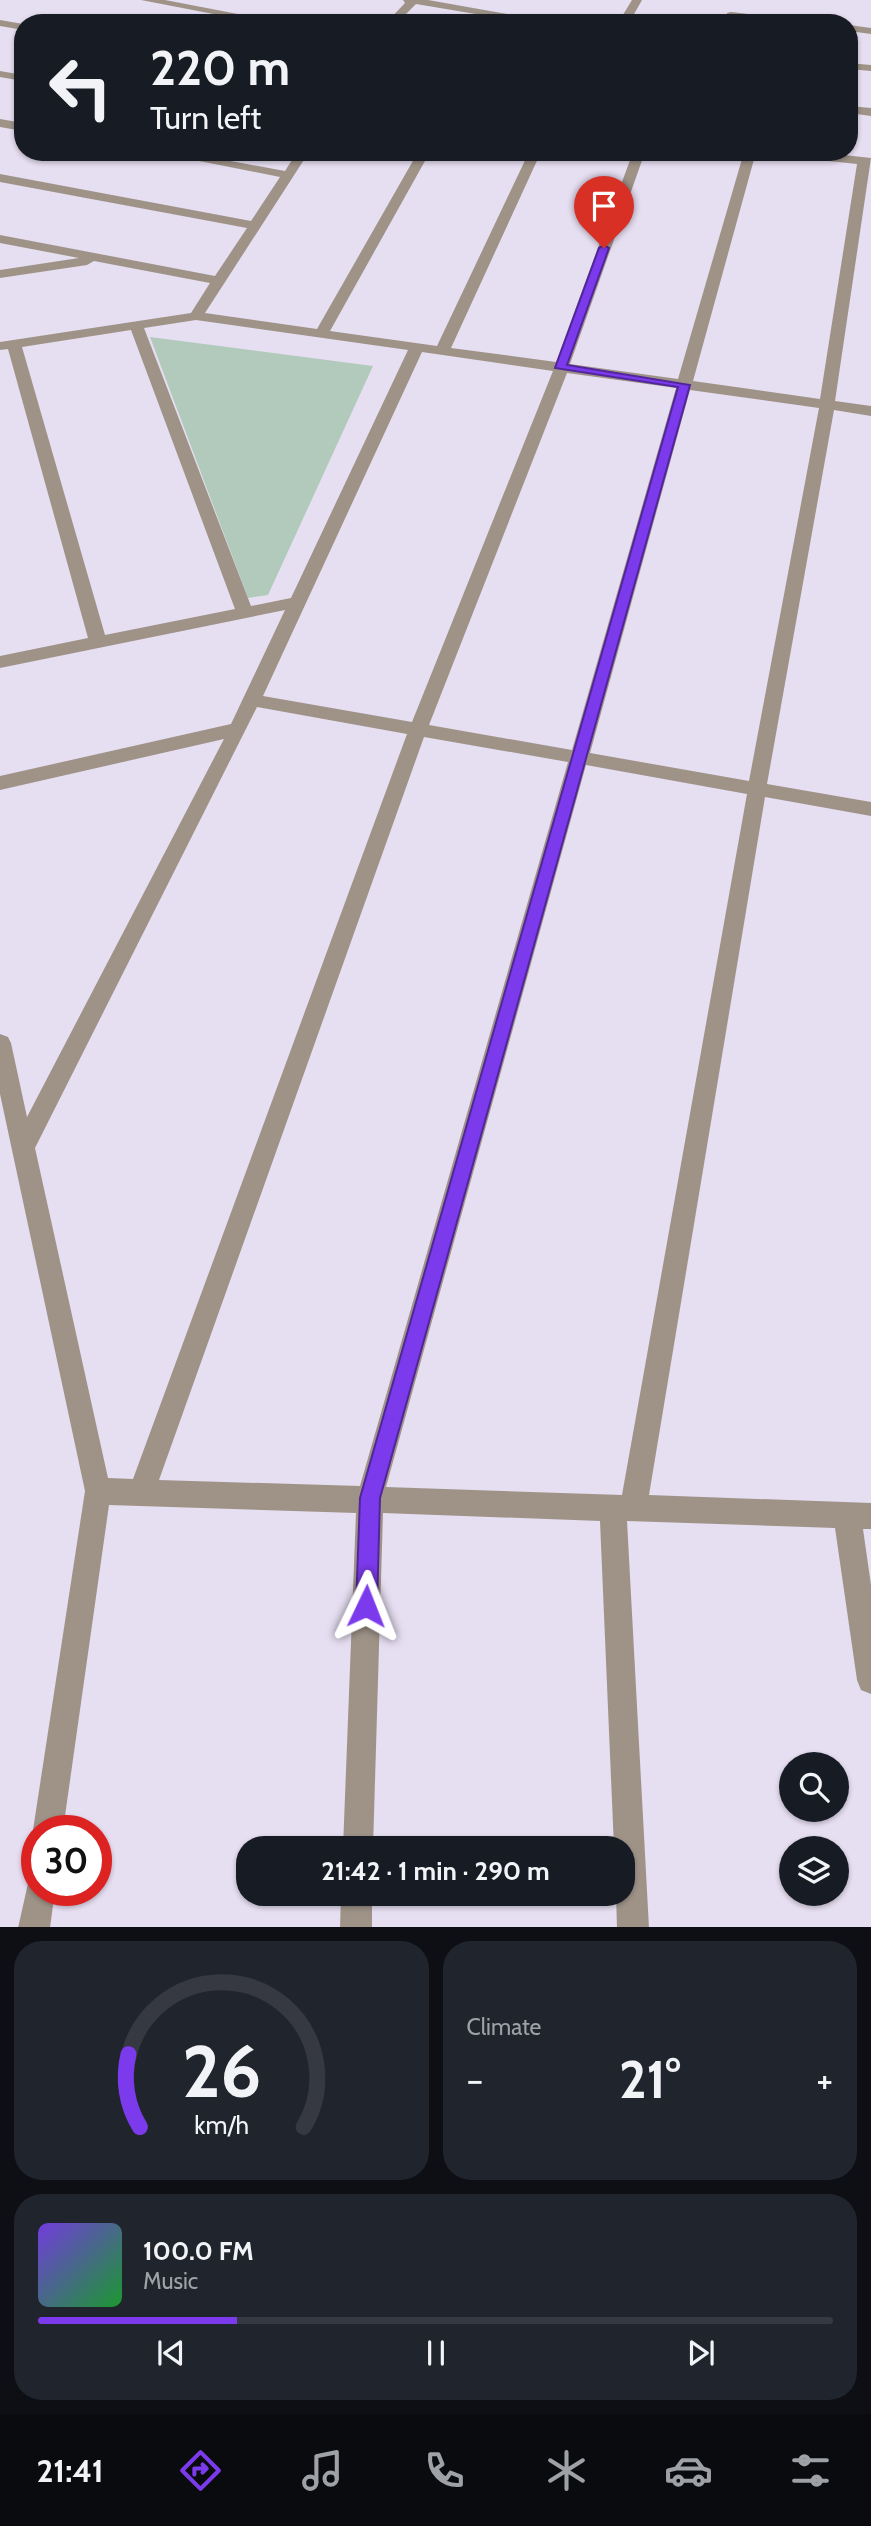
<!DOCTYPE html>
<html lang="en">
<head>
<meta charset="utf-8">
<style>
	body { margin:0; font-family:Cabin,sans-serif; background:#20242c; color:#f1f3f6; height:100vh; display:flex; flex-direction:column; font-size:26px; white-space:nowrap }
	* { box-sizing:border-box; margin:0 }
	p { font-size:23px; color:#9ea1a6 }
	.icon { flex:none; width:38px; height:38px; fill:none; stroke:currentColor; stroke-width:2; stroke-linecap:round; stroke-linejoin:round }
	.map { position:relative; height:1927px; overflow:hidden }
	.side { display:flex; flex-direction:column; gap:14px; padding:14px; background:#0d0f14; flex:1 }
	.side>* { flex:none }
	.guide { position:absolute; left:14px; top:14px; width:844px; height:147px; border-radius:28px; box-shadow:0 2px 5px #0004; background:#171b24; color:#f1f3f6; overflow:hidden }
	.fabs { position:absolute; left:779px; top:1752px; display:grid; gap:14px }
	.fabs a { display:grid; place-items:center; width:70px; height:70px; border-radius:50%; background:#171b24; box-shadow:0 2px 5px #0004; font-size:35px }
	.speed { position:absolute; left:21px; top:1815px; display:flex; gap:14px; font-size:35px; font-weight:700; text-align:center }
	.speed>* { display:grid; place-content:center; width:91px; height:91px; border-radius:50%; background:#171b24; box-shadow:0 2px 5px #0004; line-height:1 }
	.speed .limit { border:10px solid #d22; background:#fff; color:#111 }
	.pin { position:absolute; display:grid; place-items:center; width:60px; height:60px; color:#fff; margin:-72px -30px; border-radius:50% 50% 50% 0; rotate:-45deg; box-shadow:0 0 7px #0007 }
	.pin .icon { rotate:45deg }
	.me { position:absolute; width:77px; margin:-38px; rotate:2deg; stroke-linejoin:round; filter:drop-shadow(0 0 5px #0008) }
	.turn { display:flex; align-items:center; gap:24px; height:147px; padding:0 21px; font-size:32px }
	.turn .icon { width:91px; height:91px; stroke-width:2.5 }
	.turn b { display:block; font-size:49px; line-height:60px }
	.big { font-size:52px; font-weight:700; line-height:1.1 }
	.side .tile { flex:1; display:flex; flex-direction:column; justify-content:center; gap:10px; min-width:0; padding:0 24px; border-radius:28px; background:#20242c }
	.side .dial { align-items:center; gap:0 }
	.dial svg { height:182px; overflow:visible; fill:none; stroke:#363941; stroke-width:7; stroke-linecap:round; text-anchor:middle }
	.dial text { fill:#f1f3f6; stroke:none }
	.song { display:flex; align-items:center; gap:21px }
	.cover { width:84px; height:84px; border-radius:10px; background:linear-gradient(135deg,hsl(260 70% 55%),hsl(130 70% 35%)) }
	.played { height:7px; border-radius:4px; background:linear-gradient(90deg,#7c3aed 25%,#363941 25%) }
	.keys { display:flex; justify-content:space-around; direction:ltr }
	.heat { display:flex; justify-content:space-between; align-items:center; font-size:38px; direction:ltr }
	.side .tiles { flex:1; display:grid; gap:14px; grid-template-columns:1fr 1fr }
	.tile:last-child { grid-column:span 2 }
	.trip { position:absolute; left:236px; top:1836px; width:399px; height:70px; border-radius:28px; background:#171b24; box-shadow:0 2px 5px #0004; font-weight:700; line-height:70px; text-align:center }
	.tabs { display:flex; height:112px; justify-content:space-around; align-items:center; background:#090b0e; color:#9ea1a6 }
	.tabs .icon { width:49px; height:49px }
	.tabs .selected { color:#7c3aed }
	.tabs b { font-size:32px; color:#f1f3f6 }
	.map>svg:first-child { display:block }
	.green { fill:#b1cabb }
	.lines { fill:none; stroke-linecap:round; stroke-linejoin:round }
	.street { fill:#9f9388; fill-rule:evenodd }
	.route { fill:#7c3aed; stroke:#51269a; stroke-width:2 }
</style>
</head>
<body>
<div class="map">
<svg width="871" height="1928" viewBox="0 0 871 1928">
	<rect width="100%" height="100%" fill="#e6def1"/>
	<polygon class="green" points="150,337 373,366 268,595 248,598"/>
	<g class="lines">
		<g class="street">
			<polygon points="141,0 165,0 285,23 260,23"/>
			<polygon points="403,0 428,0 557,23 530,23 416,4 397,23 386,23 405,3"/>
			<polygon points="632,0 642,0 629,23 618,23"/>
			<polygon points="731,12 801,20 806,23 770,23 727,17 727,13"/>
			<polygon points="0,20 23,24 23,30 0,26"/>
			<polygon points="849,25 871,28 871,34 849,31"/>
			<polygon points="849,63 871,65 871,71 849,69"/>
			<polygon points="0,71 23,75 23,81 0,77"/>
			<polygon points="849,106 871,108 871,116 849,113"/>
			<polygon points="0,119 23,123 23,131 0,127"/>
			<path d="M 154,152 L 182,152 L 285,171 L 297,152 L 309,152 L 205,313 L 317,329 L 418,152 L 430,152 L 330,331 L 437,346 L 529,152 L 541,152 L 451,348 L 556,362 L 633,152 L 645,152 L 570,364 L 678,379 L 744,152 L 756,152 L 693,381 L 820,399 L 857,164 L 782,156 L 776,152 L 817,152 L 871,158 L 835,401 L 871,406 L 871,416 L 834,410 L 767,784 L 871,802 L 871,816 L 765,797 L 649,1495 L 871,1503 L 871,1529 L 863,1529 L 871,1585 L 871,1694 L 861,1690 L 857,1680 L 835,1528 L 627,1521 L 649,1928 L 617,1928 L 616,1894 L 623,1894 L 623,1848 L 614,1848 L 600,1521 L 383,1513 L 373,1848 L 343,1848 L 356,1513 L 109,1505 L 63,1830 L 37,1830 L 37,1839 L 33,1830 L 85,1491 L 0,1094 L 0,1034 L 8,1037 L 11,1043 L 27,1117 L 224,739 L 0,790 L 0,776 L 231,724 L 285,610 L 0,668 L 0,656 L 88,638 L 8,349 L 0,350 L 0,342 L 191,313 L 210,283 L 94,261 L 87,265 L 0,278 L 0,270 L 79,258 L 0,243 L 0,235 L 215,276 L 247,228 L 0,182 L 0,174 L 251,221 L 280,177 ZM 196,320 L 408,350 L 291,598 L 251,606 L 144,328 ZM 131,330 L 235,609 L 105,635 L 22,347 ZM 422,352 L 553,371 L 412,722 L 263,696 ZM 567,373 L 676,388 L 572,750 L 429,725 ZM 690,390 L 819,408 L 749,781 L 590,753 ZM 257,707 L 407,734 L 133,1479 L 108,1478 L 35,1148 ZM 424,737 L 568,762 L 360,1486 L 159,1480 ZM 586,765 L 747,794 L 622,1495 L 386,1487 Z"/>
			<polygon points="37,1876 37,1890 55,1890 50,1928 18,1928 29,1879"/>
			<polygon points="341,1894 372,1894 372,1928 340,1928"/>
		</g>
	</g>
	<polygon class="route" points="604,245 609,248 567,365 690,385 380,1498 377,1606 374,1613 366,1617 359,1613 356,1606 360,1498 678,387 555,368 599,248"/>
</svg>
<div class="fabs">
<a><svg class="icon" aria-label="search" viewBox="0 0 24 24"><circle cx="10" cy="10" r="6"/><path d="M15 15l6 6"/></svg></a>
<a><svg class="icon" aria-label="layers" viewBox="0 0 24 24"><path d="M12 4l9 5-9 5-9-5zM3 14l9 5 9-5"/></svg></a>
</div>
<div class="speed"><div class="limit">30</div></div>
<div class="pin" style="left:604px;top:248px;background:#d93025"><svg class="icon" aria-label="arrive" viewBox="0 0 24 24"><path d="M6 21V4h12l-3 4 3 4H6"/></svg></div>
<svg class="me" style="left:366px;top:1606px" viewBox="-20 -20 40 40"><path d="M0-17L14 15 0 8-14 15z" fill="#7c3aed" stroke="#fff" stroke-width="4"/></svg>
<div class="trip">21:42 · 1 min · 290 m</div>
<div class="guide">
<div class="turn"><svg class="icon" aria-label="left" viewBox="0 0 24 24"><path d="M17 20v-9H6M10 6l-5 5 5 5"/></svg><div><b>220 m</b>Turn left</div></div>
</div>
</div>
<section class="side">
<div class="tiles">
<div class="tile dial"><svg viewBox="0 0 100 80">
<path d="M14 69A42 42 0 1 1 86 69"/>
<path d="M14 69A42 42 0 0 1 9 37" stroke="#7c3aed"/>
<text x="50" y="56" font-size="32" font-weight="700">26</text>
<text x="50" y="72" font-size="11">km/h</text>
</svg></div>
<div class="tile"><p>Climate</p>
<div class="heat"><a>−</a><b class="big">21°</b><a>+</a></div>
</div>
<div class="tile">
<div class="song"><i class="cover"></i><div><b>100.0 FM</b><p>Music</p></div></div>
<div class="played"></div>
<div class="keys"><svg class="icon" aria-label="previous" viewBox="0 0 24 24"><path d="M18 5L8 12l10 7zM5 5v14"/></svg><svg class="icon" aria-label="pause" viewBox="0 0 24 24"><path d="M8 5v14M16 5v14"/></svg><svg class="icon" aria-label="next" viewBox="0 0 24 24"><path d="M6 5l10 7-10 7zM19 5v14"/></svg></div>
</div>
</div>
</section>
<nav class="tabs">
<b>21:41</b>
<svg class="icon selected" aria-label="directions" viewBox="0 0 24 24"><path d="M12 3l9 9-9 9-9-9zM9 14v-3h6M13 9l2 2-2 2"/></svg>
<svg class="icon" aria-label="music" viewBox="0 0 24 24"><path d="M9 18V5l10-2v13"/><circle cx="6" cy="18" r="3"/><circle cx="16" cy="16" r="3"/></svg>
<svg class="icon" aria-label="phone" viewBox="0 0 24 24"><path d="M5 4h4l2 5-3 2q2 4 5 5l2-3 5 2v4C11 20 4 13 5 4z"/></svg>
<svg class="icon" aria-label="climate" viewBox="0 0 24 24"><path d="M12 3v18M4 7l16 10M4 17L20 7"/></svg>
<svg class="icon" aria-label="car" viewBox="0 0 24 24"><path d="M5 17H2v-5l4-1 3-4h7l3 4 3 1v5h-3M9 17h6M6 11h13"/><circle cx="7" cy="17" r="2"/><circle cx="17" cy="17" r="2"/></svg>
<svg class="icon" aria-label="filters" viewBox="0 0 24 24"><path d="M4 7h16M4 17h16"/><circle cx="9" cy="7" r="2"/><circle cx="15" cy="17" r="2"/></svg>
</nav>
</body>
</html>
